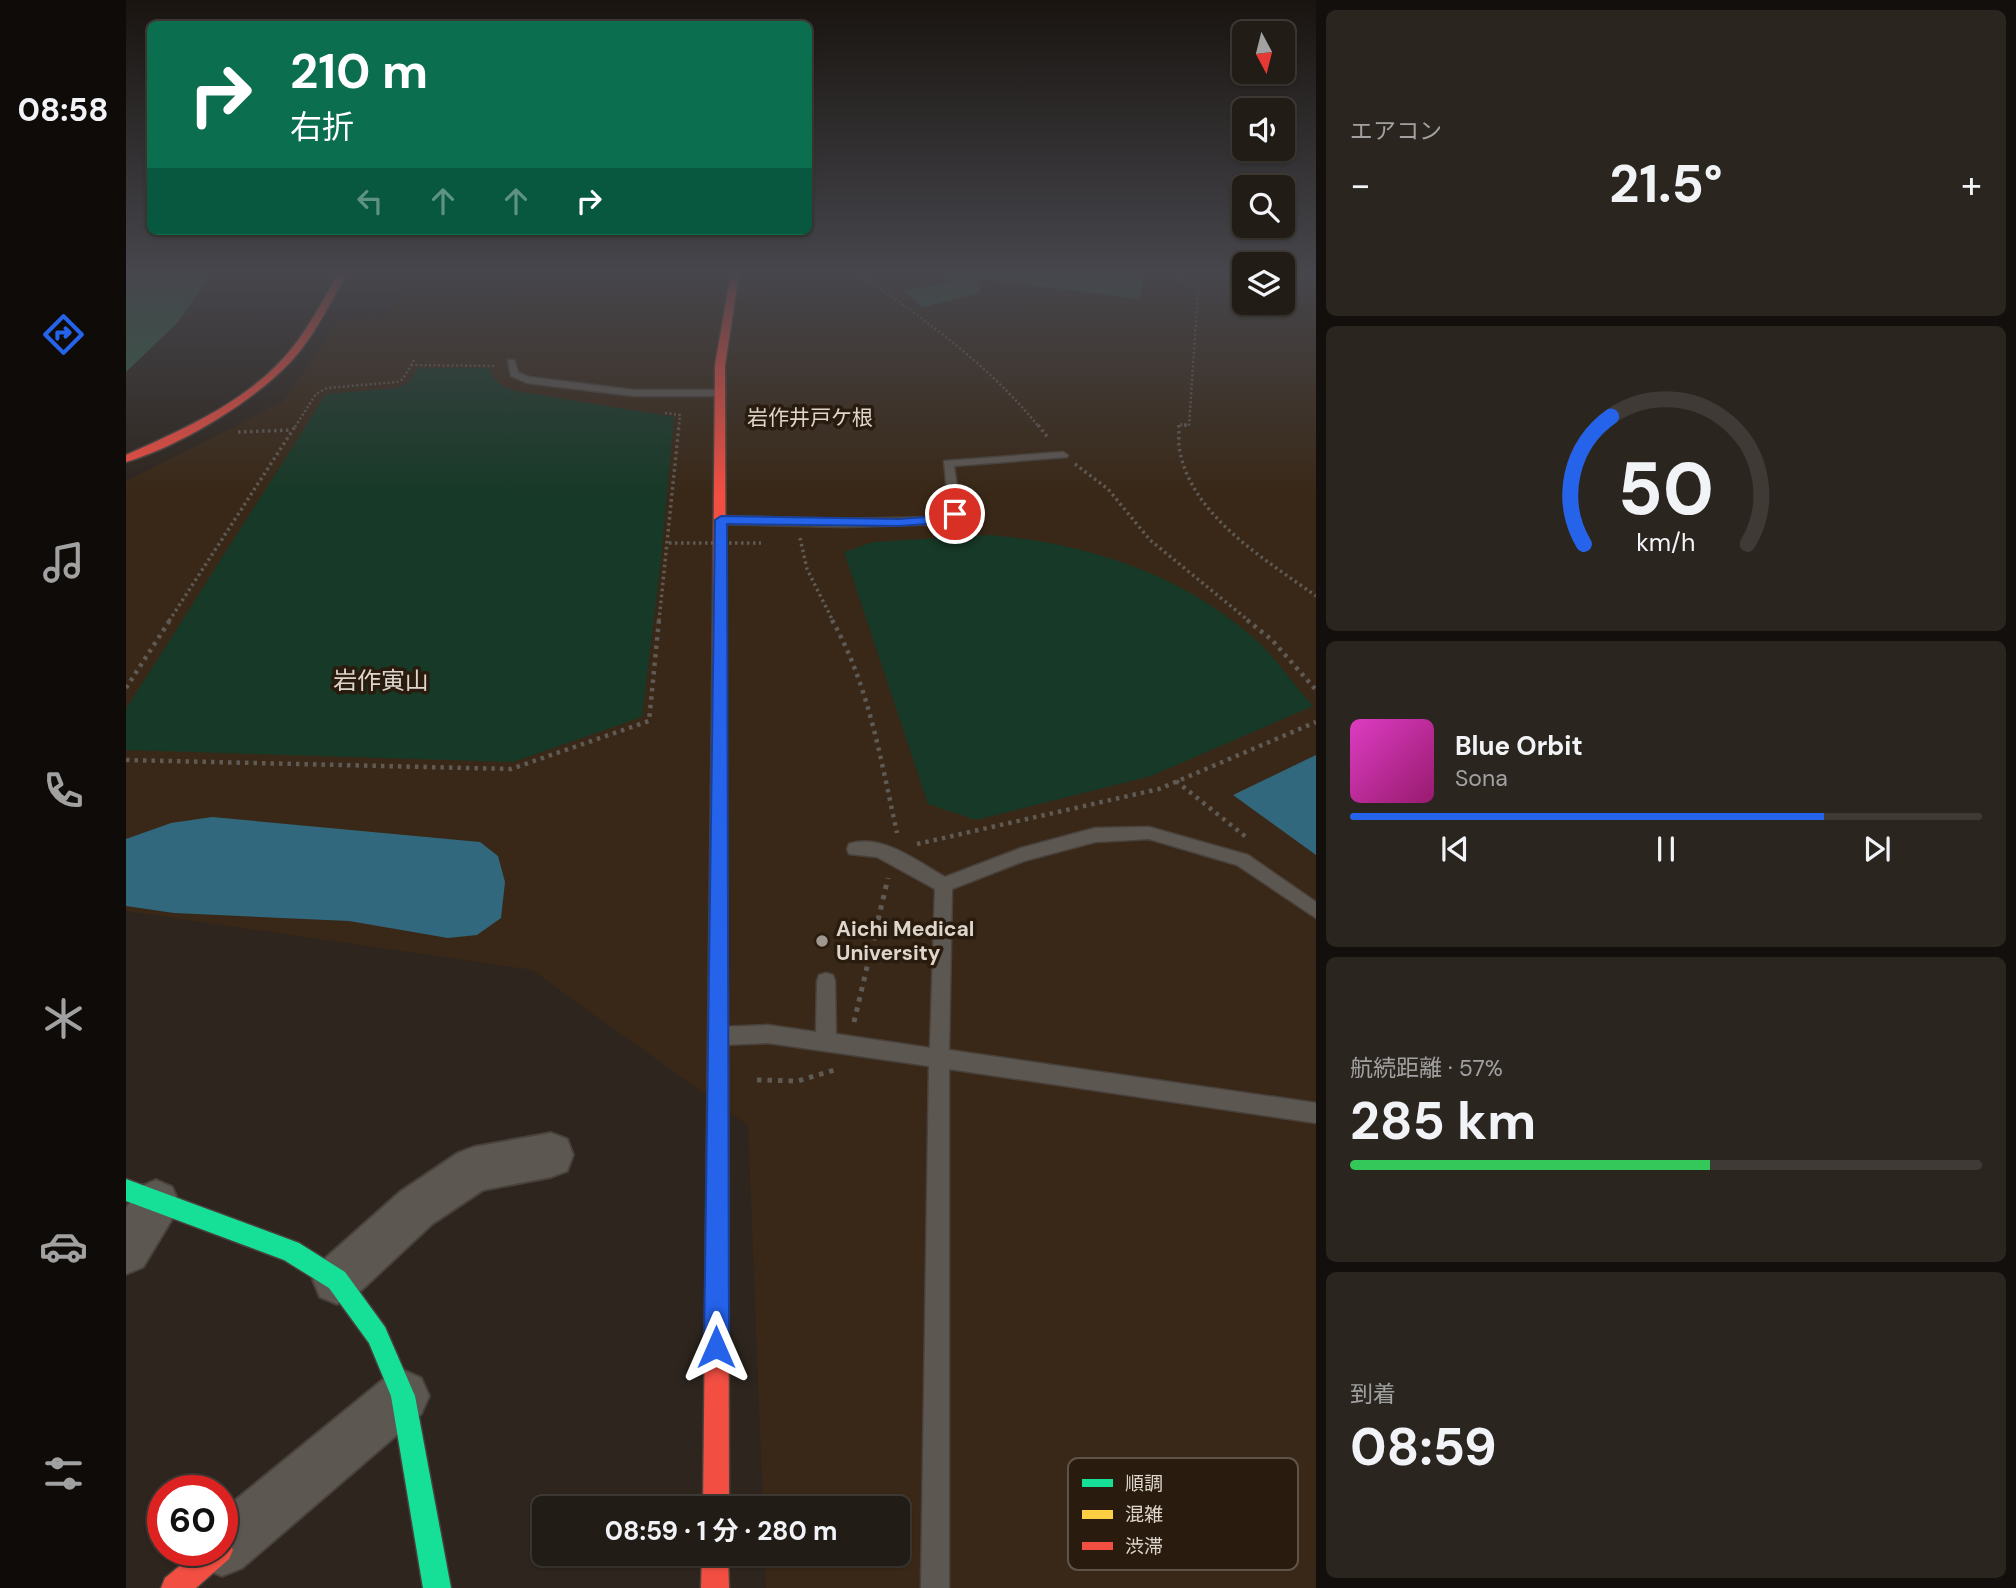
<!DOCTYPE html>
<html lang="ja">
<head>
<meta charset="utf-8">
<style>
	body { margin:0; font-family:"DM Sans","Noto Sans JP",sans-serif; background:#2a251f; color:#f1f3f6; height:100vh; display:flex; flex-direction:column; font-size:26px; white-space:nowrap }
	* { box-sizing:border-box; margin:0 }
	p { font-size:23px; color:#a2a1a1 }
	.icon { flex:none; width:38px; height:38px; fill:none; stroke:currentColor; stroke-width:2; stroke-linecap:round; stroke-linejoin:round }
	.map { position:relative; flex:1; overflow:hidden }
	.sheet { display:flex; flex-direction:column; gap:10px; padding:10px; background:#130f0c; width:700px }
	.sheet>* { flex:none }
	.top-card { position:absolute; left:21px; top:21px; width:665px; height:214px; border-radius:10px; box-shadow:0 2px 5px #0004,0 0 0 2px #3f3a35; background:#0b6e4f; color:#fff; overflow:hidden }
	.needle { width:46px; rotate:173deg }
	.buttons { position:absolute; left:1106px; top:21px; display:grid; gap:14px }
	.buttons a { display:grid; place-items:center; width:63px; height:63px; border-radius:10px; background:#221c16; box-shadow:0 2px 5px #0004,0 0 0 2px #3f3a35; font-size:35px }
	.speed { position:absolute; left:21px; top:1475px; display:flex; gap:14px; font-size:35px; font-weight:700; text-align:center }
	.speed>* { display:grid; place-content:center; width:91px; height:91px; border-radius:50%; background:#221c16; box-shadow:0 2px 5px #0004,0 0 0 2px #3f3a35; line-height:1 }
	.speed .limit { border:10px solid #d22; background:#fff; color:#111 }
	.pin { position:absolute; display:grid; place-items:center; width:60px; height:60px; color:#fff; margin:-30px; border:4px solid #fff; border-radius:50%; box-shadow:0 2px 7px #0007 }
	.me { position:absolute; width:77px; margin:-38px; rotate:0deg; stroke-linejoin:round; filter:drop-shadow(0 0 5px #0008) }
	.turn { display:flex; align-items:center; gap:24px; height:147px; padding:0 28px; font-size:32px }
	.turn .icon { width:91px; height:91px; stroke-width:2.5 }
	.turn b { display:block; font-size:49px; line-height:60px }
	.lanes { display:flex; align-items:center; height:66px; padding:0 28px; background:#0003; justify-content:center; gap:35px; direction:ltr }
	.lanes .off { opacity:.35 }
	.big { font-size:52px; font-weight:700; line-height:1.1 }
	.sheet .card { flex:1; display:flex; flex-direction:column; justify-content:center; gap:10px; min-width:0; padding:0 24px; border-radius:10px; background:#2a251f }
	.sheet .dial { align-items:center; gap:0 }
	.dial svg { height:182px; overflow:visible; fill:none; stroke:#3f3a35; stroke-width:7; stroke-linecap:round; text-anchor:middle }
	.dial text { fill:#f1f3f6; stroke:none }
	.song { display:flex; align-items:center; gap:21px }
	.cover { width:84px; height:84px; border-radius:10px; background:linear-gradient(135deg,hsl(310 70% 55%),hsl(320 70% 35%)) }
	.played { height:7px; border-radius:4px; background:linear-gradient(90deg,#2563eb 75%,#3f3a35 75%) }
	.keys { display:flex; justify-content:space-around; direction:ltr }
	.heat { display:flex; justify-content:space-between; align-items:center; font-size:38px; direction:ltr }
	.charge { height:10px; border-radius:5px; background:linear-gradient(90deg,#34c759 57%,#3f3a35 0) }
	.trip { position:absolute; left:406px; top:1496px; width:378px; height:70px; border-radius:10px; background:#221c16; box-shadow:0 2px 5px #0004,0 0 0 2px #3f3a35; font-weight:700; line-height:70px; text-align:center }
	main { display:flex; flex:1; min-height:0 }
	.tab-bar { display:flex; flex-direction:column; width:126px; justify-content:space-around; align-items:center; background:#0e0b09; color:#a2a1a1 }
	.tab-bar .icon { width:49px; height:49px }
	.tab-bar .on { color:#2563eb }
	.tab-bar b { font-size:32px; color:#f1f3f6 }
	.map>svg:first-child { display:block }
	.built { fill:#392817 }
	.green { fill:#173927 }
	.forest { fill:#325e45 }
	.water { fill:#32687d }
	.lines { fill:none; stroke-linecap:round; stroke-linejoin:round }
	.lane-casing { stroke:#49423c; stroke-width:3 }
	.street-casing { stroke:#49423c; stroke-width:4 }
	.fast-casing { stroke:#49423c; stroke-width:3 }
	.slow-casing { stroke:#49423c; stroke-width:3 }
	.jam-casing { stroke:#49423c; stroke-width:3 }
	.path-far3 { stroke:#5f5a54; stroke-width:2.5; stroke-dasharray:2 2.5; stroke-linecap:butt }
	.path-far2 { stroke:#5f5a54; stroke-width:3.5; stroke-dasharray:2.5 3.5; stroke-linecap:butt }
	.path-far1 { stroke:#5f5a54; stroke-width:4.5; stroke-dasharray:3.5 5; stroke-linecap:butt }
	.path { stroke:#5f5a54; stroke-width:5; stroke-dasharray:4.5 6; stroke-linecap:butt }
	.lane { fill:#5d5752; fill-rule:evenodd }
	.street { fill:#5d5752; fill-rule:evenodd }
	.fast { fill:#16e098; fill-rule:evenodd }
	.slow { fill:#ffcf43; fill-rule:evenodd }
	.jam { fill:#f24e42; fill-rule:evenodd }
	.path-bridge { stroke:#5f5a54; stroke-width:3.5; stroke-dasharray:2.5 3.5; stroke-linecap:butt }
	.route { fill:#2563eb; stroke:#184099; stroke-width:2 }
	.poi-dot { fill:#a0978f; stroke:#291c0e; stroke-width:2.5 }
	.labels { text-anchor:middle; stroke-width:7; stroke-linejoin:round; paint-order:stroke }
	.far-quarter-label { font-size:21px; fill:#ded5cc; stroke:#291c0e }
	.poi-label { font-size:21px; font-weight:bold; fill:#ded5cc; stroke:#291c0e; text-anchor:start }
	.quarter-label { font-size:24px; fill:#ded5cc; stroke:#291c0e }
	.key { fill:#291c0e; stroke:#5f5447; stroke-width:2 }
	.key-label { font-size:19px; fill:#ded5cc }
</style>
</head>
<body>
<main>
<nav class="tab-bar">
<b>08:58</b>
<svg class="icon on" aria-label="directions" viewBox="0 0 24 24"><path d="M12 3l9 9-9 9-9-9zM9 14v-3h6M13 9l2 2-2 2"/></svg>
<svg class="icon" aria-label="music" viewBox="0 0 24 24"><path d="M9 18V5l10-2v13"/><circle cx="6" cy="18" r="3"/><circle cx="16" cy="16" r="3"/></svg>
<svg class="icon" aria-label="phone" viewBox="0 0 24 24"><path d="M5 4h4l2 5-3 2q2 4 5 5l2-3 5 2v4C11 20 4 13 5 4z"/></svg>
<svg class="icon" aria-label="climate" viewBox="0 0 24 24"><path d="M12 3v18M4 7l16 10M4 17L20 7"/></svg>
<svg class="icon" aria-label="car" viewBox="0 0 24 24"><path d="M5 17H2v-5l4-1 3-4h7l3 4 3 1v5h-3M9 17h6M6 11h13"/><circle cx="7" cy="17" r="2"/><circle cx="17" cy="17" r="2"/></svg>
<svg class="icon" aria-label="filters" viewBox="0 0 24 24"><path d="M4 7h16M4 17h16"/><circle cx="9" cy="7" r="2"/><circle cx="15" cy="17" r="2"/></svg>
</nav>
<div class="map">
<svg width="1190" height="1588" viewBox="0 0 1190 1588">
	<rect width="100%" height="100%" fill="#2d251e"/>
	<polygon class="built" points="284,273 491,273 908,292 1018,273 1118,273 1118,303 1157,303 1157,273 1190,273 1190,1588 640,1588 639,1554 772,1554 772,1508 637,1508 622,1125 406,970 0,911 0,481 158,401 212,320 261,319"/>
	<g class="green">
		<path d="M 292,368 L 363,368 C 367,382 376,386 389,391 L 548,417 L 535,560 L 516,717 L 387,762 L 0,750 L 0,709 L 200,394 L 272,388 L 285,381 Z"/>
		<path d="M 862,535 C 955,542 1051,572 1123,634 C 1148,654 1165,682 1187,706 L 1025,776 L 850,820 L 802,804 L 718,552 L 747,542 Z"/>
	</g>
	<g class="forest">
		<polygon points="0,273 80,273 83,277 52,322 0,372"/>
		<polygon points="819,273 1013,273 1017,278 1014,299 855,279 854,293 796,307 777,290 825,283"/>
	</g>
	<g class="water">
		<polygon points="1190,755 1190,855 1107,795"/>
		<polygon points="86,817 354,842 372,856 379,882 375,918 351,935 322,938 223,921 48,913 0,906 0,839 45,823"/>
	</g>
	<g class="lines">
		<defs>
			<g id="lane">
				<polygon points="382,360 388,360 392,372 403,377 508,390 594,390 599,393 594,396 508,396 401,383 385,376"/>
				<polygon points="937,452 942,455 941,457 828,466 835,514 815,524 719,527 595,524 589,520 595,516 719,519 813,517 823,512 818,461"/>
				<path d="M 1023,827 L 1122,855 L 1190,902 L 1190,918 L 1111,865 L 1023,839 L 969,842 L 898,861 L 826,889 L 823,1050 L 1190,1103 L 1190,1123 L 823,1069 L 823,1588 L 795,1588 L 803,1066 L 642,1043 L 595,1045 L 588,1042 L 585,1036 L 588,1030 L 595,1027 L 642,1025 L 690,1032 L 691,981 L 693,975 L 700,973 L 707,975 L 709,981 L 710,1034 L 804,1048 L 809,889 L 751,857 L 723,854 L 721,849 L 723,844 C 756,833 792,862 819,877 L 895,848 L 969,828 Z"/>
			</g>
			<g id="street">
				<polygon points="425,1133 441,1139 447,1155 441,1171 425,1177 357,1190 306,1224 228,1297 211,1304 194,1297 187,1280 194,1263 274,1192 332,1153 348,1147"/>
				<polygon points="30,1180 46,1187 53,1203 46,1219 17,1267 0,1274 0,1208 14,1187"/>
				<polygon points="277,1370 295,1378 303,1396 295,1414 116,1568 96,1576 76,1568 69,1550 96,1550 96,1511 259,1378"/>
			</g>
			<polygon id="fast" points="0,1179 173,1243 219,1272 259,1327 289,1396 325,1588 297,1588 265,1396 243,1343 203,1288 158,1260 0,1201"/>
			<polygon id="slow" points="593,707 600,712 602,1046 599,1052 592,1055 585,1052 582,1046 586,712"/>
			<g id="jam">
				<path d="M 213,273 L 221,273 C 206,299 193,327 174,351 C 138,396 55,446 0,462 L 0,455 C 60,428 125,400 167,347 C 185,324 198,298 213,273 Z"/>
				<polygon points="605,273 613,273 599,365 600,712 593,717 586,712 589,365"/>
				<polygon points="592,1037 599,1040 602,1046 603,1508 577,1508 582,1046 585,1040"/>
				<polygon points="96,1538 103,1541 107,1550 103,1559 70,1588 35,1588 39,1578 73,1550 96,1550"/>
				<polygon points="576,1554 602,1554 603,1588 575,1588"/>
			</g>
		</defs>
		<use href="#lane" class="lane-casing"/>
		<use href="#street" class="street-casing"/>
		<use href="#fast" class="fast-casing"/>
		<use href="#slow" class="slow-casing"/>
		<use href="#jam" class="jam-casing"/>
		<g class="path-far3">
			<path d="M 732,273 C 796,317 864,366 913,427"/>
			<polyline points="285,365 368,366"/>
			<polyline points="539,413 554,415 553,427"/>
			<polyline points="169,427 190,394 201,388 271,382 277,379 288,360"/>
			<polyline points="1053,427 1053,424 1063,426 1072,290 1055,279 1054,273"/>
		</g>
		<g class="path-far2">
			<polyline points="912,425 923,439"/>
			<path d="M 1053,425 C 1053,434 1052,444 1054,452 C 1067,517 1140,560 1190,596"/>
			<polyline points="1058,425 1063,425"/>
			<polyline points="112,432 166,430"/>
			<polyline points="949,464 982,489 1024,540 1123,621"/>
			<polyline points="674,538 681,569 707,621"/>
			<polyline points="543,543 555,543"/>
			<polyline points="43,621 170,425"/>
			<polyline points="533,621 553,425"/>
		</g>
		<g class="path-far1">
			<path d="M 706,620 C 743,685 755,761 771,833"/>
			<polyline points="1121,620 1146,640 1190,690"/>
			<polyline points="0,688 44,620"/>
			<polyline points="0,760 385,769 523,721 533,620"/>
			<polyline points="1050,781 1120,837"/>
			<polyline points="791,844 1033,789 1190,722"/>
		</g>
		<g class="path">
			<polyline points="728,1022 762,878"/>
			<polyline points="631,1080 672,1081 712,1069"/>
		</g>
		<use href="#lane" class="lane"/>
		<use href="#street" class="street"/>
		<use href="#fast" class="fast"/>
		<use href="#slow" class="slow"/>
		<use href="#jam" class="jam"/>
		<polyline class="path-bridge" points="555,543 635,543"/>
	</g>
	<linearGradient id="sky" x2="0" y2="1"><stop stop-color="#191410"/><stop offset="0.55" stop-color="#46464c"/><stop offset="1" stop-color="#46464c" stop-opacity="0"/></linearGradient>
	<rect width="1190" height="495" fill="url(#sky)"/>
	<polygon class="route" points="829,511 833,512 833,517 815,523 773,526 601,524 603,1347 599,1356 590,1359 582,1356 578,1347 589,520 595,516 773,519 813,516"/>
	<circle class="poi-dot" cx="696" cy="941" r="7"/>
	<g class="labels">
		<g class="far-quarter-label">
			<text x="684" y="425">岩作井戸ケ根</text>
		</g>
		<g class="poi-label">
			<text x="710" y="936">Aichi Medical<tspan x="710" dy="24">University</tspan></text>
		</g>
		<g class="quarter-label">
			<text x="255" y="689">岩作寅山</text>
		</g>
	</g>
	<rect x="942" y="1458" width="230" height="112" rx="10" class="key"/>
	<rect x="956" y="1479" width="31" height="8" fill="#16e098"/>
	<rect x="956" y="1510" width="31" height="9" fill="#ffcf43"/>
	<rect x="956" y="1542" width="31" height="8" fill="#f24e42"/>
	<g class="key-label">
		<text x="999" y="1490">順調</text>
		<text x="999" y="1521">混雑</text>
		<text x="999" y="1553">渋滞</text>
	</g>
</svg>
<div class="buttons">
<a><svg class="needle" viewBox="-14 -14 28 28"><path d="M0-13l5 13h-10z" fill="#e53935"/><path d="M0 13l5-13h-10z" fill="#a2a1a1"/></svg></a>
<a><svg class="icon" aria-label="sound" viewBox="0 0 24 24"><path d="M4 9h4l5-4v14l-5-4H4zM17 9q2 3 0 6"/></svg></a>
<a><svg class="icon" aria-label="search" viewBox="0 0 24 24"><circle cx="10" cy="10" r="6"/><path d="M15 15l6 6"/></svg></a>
<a><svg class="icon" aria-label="layers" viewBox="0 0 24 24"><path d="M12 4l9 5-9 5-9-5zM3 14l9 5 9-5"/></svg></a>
</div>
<div class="speed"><div class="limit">60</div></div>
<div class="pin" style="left:829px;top:514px;background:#d93025"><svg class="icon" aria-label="arrive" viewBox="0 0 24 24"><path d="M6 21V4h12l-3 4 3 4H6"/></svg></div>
<svg class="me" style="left:590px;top:1347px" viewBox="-20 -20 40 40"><path d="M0-17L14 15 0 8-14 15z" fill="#2563eb" stroke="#fff" stroke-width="4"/></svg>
<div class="trip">08:59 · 1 分 · 280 m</div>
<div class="top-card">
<div class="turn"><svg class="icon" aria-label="right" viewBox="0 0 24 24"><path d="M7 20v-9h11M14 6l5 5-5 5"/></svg><div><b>210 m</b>右折</div></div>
<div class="lanes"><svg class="icon off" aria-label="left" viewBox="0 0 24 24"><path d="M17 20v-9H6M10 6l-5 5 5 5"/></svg><svg class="icon off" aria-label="ahead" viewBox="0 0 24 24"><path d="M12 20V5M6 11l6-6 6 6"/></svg><svg class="icon off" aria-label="ahead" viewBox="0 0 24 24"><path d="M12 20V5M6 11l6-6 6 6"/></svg><svg class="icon" aria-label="right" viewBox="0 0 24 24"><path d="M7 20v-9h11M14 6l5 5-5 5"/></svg></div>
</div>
</div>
<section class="sheet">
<div class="card"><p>エアコン</p>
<div class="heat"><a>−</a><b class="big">21.5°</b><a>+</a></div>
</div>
<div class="card dial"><svg viewBox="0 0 100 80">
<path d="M14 69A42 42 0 1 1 86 69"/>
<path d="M14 69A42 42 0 0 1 26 13" stroke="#2563eb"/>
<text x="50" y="56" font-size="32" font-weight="700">50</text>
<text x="50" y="72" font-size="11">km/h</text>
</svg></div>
<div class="card">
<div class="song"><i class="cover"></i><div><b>Blue Orbit</b><p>Sona</p></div></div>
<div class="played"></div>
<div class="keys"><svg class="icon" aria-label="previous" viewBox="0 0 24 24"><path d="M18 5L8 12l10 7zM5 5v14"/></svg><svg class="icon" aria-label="pause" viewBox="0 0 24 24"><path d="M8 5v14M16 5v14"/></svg><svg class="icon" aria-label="next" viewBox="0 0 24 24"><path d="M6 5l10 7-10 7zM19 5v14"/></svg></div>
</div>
<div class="card"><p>航続距離 · 57%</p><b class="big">285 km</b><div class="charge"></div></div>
<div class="card"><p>到着</p><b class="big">08:59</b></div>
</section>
</main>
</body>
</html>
